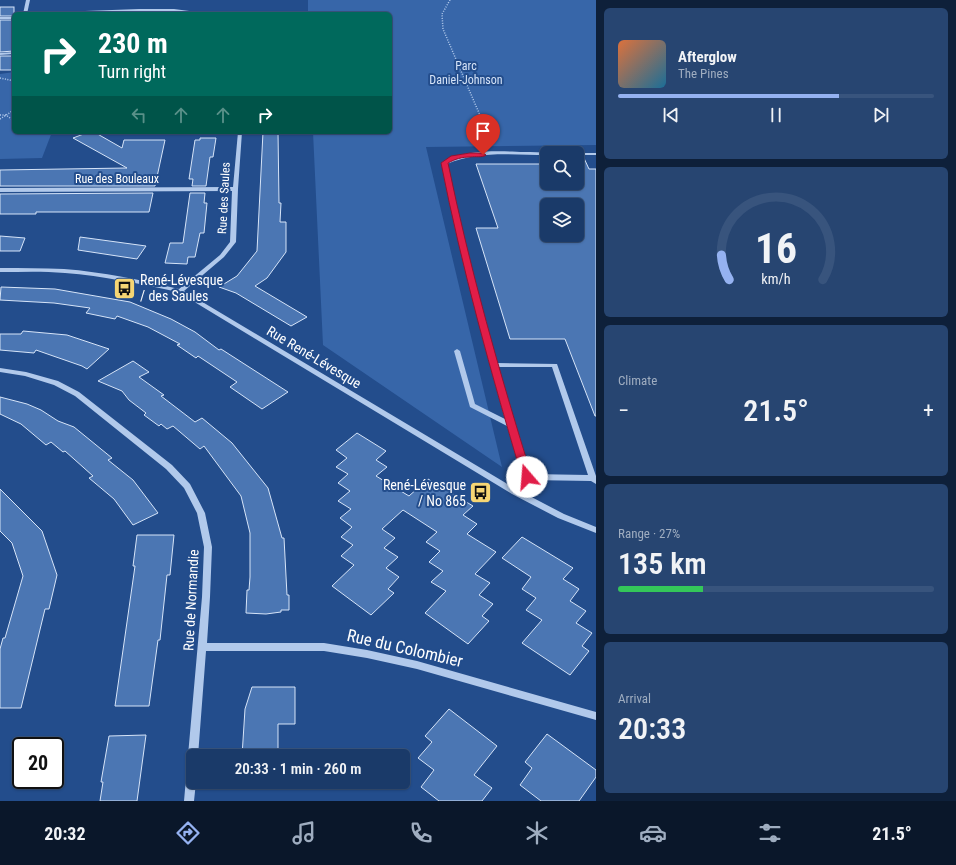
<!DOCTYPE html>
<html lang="en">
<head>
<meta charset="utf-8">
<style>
	body { margin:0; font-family:"Roboto Condensed",sans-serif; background:#274571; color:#f1f3f6; height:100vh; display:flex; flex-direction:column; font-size:15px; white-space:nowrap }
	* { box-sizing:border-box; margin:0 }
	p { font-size:13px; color:#9fadc0 }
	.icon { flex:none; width:22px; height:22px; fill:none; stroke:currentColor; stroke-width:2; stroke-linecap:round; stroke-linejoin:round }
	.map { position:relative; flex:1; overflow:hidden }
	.side { display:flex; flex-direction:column; gap:8px; padding:8px; background:#0e203a; width:360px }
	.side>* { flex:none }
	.top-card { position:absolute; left:12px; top:12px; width:380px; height:122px; border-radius:6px; box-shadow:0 1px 3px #0004,0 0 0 1px #38547d; background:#00695c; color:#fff; overflow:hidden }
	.fabs { position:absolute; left:540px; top:146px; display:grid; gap:8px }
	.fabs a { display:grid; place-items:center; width:44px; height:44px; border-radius:6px; background:#1a3a69; box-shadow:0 1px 3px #0004,0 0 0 1px #38547d; font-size:20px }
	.speed { position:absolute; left:12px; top:737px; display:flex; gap:8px; font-size:20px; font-weight:700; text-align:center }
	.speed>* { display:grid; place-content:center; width:52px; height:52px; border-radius:50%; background:#1a3a69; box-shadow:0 1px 3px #0004,0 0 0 1px #38547d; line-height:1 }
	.speed .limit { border:2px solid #111; border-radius:6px; background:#fff; color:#111 }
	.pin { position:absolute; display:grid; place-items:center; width:34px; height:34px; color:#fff; margin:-41px -17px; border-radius:50% 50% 50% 0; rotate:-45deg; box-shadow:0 0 4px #0007 }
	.pin .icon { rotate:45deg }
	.me { position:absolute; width:44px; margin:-22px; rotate:342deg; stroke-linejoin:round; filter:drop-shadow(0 0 3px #0008) }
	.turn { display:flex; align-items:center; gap:14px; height:84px; padding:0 20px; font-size:18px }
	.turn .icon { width:52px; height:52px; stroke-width:2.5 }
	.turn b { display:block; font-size:28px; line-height:34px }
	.lanes { display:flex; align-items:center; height:38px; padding:0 20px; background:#0003; justify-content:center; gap:20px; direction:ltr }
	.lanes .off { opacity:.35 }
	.big { font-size:30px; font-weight:600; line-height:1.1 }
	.side .tile { flex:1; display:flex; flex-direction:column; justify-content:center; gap:6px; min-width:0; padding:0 14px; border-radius:6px; background:#274571 }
	.side .dial { align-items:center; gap:0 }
	.dial svg { height:104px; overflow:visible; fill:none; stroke:#38547d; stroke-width:7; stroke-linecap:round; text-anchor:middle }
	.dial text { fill:#f1f3f6; stroke:none }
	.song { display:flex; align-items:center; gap:12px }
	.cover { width:48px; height:48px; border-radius:6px; background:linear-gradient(135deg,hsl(20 70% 55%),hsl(200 70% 35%)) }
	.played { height:4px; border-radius:2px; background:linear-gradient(90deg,#95b2f1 70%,#38547d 70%) }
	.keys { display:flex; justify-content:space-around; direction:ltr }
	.heat { display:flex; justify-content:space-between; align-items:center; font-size:22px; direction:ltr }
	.charge { height:6px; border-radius:3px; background:linear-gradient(90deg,#34c759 27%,#38547d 0) }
	.trip { position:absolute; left:186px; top:749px; width:224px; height:40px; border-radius:6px; background:#1a3a69; box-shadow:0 1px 3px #0004,0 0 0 1px #38547d; font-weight:600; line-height:40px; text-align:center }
	.tab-bar { display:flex; height:64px; justify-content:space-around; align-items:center; background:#0a172a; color:#9fadc0 }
	.tab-bar .icon { width:28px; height:28px }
	.tab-bar .current { color:#95b2f1 }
	.tab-bar b { font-size:18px; color:#f1f3f6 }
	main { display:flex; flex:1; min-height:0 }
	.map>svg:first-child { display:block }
	.green { fill:#3766a9 }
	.building { fill:#4b76b3; stroke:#d6e4f8; fill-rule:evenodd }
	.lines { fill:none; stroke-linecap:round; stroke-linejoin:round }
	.path-far1 { stroke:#b1c9eb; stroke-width:1.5; stroke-dasharray:1 1.5; stroke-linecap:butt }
	.path { stroke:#b1c9eb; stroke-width:2; stroke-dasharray:1.5 2.5; stroke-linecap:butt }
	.minor { fill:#b1c9eb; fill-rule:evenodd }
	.route { fill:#e11d48; stroke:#92132f }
	.labels { text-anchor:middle; stroke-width:4; stroke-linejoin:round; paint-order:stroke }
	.far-park-label { font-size:12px; fill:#d6e4f8; stroke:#234d8c }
	.far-street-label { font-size:12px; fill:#fff; stroke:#234d8c }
	.poi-label { font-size:14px; fill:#fff; stroke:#234d8c; text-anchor:start }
	.street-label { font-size:14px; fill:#fff; stroke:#234d8c }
	.near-street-label { font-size:17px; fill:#fff; stroke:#234d8c }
</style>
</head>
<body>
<main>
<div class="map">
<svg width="596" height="801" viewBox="0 0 596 801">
	<rect width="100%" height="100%" fill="#234d8c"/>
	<g class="green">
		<polygon points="308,0 596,0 596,145 426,147 502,467 323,345 313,132 390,132 390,14 308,14"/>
		<polygon points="14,72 14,132 52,132 42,158 0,159 0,74"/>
	</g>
	<g class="building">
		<rect x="0" y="7" width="14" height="9"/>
		<polygon points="0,20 14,20 14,51 0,52"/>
		<rect x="0" y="56" width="14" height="14"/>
		<polygon points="89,132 94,132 122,148 124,140 165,140 155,186 0,186 0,170 127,168 73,138"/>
		<polygon points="263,132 278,132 279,203 281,203 280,222 286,222 286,252 267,278 255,286 307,317 291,326 236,293 219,287 237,276 257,251"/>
		<polygon points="200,138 216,138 213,157 210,157 206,186 192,186 193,179 189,179 195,140 200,140"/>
		<path d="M 577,156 L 583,156 L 589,169 L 596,169 L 596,416 L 595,416 L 565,339 L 510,339 L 476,228 L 498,228 L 476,164 L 547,164 L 547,183 L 577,183 ZM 547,205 L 577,205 L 577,235 L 547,235 Z"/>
		<polygon points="153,193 149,212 36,212 36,214 0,214 0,194"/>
		<polygon points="190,193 205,193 204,203 207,203 204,233 200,233 195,257 188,257 187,264 165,263 170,243 183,243"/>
		<polygon points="0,236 25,238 20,251 0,251"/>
		<polygon points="80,237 146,246 137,259 78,250"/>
		<polygon points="1,287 55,289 130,302 171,319 195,332 219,350 221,349 288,392 262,409 230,387 237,382 198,356 196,358 177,345 180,344 148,327 117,316 115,319 86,313 90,308 54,303 0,300"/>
		<polygon points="23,331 67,335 109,349 87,369 82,366 36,350 34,353 0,350 0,334 21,334"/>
		<polygon points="133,361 149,372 139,377 164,395 161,396 195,422 202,418 232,443 268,488 282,538 284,538 287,595 289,595 289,610 281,610 281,612 266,614 246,613 247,590 249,590 250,577 250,533 241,496 204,446 200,449 173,426 167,429 161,424 159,426 144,415 146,413 129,400 122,391 98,381"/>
		<polygon points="0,397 27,404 41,410 58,421 74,427 112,458 108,460 133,480 158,513 133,525 114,499 89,478 93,476 65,451 63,452 51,442 46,445 21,424 0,414"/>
		<polygon points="357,433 386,451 376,460 387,467 376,476 409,496 428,479 473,506 463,515 477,524 467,534 496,552 475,574 490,583 479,595 493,604 482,616 489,621 468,644 425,613 446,591 431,582 443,571 429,562 440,551 426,542 437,532 403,510 382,529 395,538 384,548 398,557 386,568 399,577 388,589 394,593 371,615 332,586 354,565 341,556 353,545 341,537 352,527 340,518 351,509 338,501 350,491 338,483 348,474 336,467 347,458 336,450"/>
		<polygon points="0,489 42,531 57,575 49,609 45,609 21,708 0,708 0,649 3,638 5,638 23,576 12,543 0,531"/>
		<polygon points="137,535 174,535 170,575 167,575 160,640 158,640 149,706 115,706 135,566 133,566"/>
		<polygon points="522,537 573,568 563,579 579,589 570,601 586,611 576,623 592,633 582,646 589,651 570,675 522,643 542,620 526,610 536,598 522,589 531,577 502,558"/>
		<polygon points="252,687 295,687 295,724 278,724 278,756 242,756 245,709"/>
		<polygon points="449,709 497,746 474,775 492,788 482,801 439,801 421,787 434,770 418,758 432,742 425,736"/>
		<polygon points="547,734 596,770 596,777 579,801 541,801 520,785 532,768 525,762"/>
		<polygon points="146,735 137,801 100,801 103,782 101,782 109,736"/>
	</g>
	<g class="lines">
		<g class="path-far1">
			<polyline points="450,0 442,14 443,29 485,127"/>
			<polyline points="0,78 14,81"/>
			<polyline points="0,115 6,115 14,121"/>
			<polyline points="0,119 14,110"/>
		</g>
		<polyline class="path" points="485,126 492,143"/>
		<g class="minor">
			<polygon points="26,0 30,0 27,14 23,14"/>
			<polygon points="139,9 174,9 212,14 157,11 65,14 85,11"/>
			<rect x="0" y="17" width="14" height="2"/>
			<polygon points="14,52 14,54 0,55 0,53"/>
			<path d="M 238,132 L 242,132 L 238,189 L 236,242 L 224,257 L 184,291 L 514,488 L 523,477 L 507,426 L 470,407 L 454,351 L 457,349 L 460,351 L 475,404 L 505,419 C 481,335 460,249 442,163 C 460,149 501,151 524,152 C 532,152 541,152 549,153 L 547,153 L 547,155 C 514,155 478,150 447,164 L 474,282 L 496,363 L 557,364 L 596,476 L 596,484 L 591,481 L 529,480 L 520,491 L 564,514 L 596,527 L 596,533 L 558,518 L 512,494 L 178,292 C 141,284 103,276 65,273 C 43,271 22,272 0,272 L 0,268 C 22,268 43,268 64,269 C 103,272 141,280 179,289 L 220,255 L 230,242 L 232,191 L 0,192 L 0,188 L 233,187 ZM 497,367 L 552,367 L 588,475 L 530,474 Z"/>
			<polygon points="575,153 596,153 596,155 577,155 577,153"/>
			<polygon points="0,368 26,372 58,381 79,392 172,465 190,484 205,513 212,547 210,597 207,643 324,643 367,650 417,661 596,712 596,720 417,669 367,658 324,651 206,651 198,756 193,756 193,782 196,782 194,801 184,801 202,597 204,547 197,513 184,488 166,469 75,396 54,385 25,376 0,372"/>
		</g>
	</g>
	<path class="route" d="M 470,153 L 483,153 L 486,155 C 482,158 476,156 470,157 C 462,157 455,159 448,163 C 470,270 500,374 532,477 L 530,480 L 523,480 L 522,477 C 491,373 462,269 441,163 L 451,156 Z"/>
	<defs>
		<symbol id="bus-square" viewBox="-11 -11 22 22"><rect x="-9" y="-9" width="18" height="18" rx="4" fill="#f6d674" stroke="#234d8c"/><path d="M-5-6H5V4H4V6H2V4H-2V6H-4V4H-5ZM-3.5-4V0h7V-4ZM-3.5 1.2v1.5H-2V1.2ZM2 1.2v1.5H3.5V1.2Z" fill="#111"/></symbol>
	</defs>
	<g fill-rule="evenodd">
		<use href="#bus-square" x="112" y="276" width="25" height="25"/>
		<use href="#bus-square" x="468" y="480" width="25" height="25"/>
	</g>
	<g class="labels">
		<g class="far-park-label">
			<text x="466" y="70">Parc<tspan x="466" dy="14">Daniel-Johnson</tspan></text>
		</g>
		<g class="far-street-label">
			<text x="117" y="183">Rue des Bouleaux</text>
			<text transform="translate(224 198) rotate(-87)" y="4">Rue des Saules</text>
		</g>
		<g class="poi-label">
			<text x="140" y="285">René-Lévesque<tspan x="140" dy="16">/ des Saules</tspan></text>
			<text x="466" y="490" text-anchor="end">René-Lévesque<tspan x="466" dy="16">/ No 865</tspan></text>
		</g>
		<g class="street-label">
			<text transform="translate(314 357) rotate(31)" y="5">Rue René-Lévesque</text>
			<text transform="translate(191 600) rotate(-87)" y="5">Rue de Normandie</text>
		</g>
		<g class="near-street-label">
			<text transform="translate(405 648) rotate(13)" y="6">Rue du Colombier</text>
		</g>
	</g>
</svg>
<div class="fabs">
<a><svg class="icon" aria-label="search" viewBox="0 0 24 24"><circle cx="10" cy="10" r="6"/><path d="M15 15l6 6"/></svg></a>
<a><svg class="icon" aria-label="layers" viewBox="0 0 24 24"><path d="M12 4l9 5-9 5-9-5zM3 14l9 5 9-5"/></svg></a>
</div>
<div class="speed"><div class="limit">20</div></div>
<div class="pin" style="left:483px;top:155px;background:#d93025"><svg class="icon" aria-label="arrive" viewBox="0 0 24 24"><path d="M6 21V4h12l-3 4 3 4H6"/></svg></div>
<svg class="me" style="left:527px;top:477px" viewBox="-20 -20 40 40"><circle r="19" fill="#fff"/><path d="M0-13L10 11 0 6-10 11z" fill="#e11d48"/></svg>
<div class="trip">20:33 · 1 min · 260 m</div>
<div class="top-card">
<div class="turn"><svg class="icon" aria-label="right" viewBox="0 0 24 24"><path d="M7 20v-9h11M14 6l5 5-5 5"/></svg><div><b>230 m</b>Turn right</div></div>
<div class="lanes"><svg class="icon off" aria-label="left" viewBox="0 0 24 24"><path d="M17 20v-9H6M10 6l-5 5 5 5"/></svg><svg class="icon off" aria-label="ahead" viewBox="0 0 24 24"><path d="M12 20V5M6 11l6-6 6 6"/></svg><svg class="icon off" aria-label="ahead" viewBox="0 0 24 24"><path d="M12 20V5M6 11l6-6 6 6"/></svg><svg class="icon" aria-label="right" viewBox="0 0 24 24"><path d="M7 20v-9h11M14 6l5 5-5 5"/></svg></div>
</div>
</div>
<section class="side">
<div class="tile">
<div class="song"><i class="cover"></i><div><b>Afterglow</b><p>The Pines</p></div></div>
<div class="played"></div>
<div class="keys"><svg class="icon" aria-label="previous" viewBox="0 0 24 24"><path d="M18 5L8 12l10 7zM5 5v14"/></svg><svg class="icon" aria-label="pause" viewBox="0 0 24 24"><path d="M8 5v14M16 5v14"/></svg><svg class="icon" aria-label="next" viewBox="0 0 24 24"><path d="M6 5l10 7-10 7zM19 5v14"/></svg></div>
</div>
<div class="tile dial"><svg viewBox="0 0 100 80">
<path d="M14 69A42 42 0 1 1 86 69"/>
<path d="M14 69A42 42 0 0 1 8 50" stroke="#95b2f1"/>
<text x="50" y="56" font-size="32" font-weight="700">16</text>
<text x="50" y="72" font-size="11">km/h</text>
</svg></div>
<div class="tile"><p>Climate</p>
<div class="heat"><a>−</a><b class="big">21.5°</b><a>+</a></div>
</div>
<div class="tile"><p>Range · 27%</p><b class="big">135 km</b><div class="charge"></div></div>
<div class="tile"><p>Arrival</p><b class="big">20:33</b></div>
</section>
</main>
<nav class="tab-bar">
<b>20:32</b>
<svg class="icon current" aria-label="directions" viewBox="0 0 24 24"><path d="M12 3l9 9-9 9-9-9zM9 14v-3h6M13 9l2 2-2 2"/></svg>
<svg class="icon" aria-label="music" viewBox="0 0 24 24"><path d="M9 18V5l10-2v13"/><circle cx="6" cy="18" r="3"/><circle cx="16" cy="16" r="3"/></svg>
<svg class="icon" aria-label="phone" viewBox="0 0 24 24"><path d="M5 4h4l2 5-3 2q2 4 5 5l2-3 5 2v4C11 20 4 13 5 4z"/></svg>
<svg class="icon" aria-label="climate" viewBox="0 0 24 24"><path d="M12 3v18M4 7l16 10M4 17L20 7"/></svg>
<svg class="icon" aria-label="car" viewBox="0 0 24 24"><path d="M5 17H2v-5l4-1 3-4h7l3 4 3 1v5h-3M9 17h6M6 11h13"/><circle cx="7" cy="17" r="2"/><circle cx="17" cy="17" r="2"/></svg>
<svg class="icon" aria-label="filters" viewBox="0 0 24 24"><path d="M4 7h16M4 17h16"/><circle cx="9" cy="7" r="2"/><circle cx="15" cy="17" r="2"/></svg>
<b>21.5°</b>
</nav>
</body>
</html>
